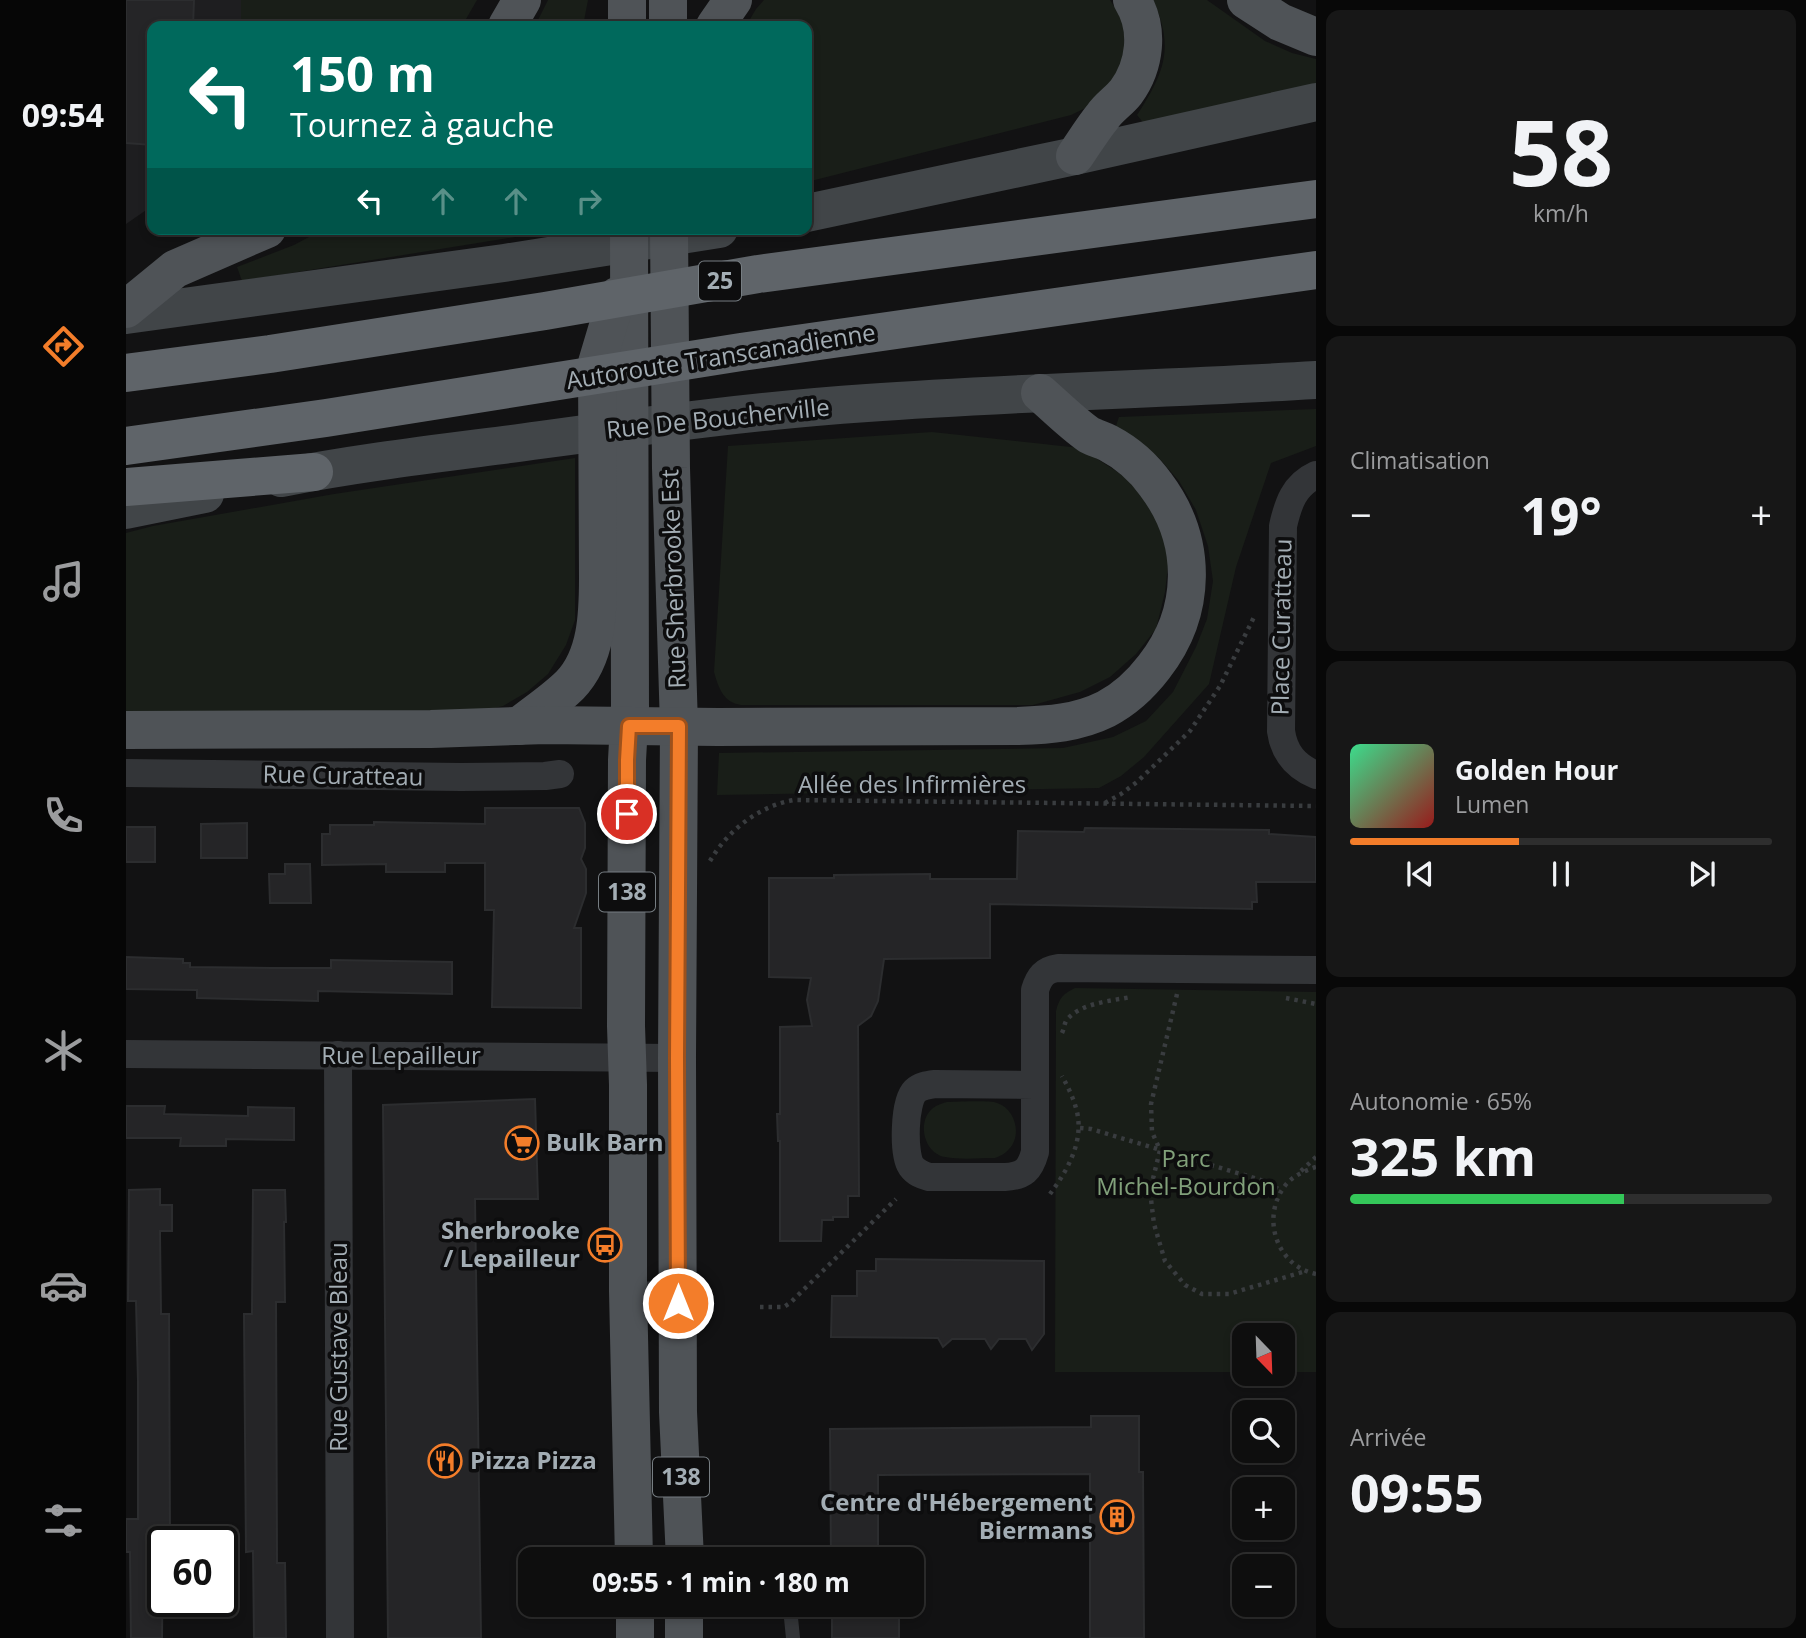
<!DOCTYPE html>
<html lang="fr">
<head>
<meta charset="utf-8">
<style>
	body { margin:0; font-family:"Open Sans",sans-serif; background:#171717; color:#f1f3f6; height:100vh; display:flex; flex-direction:column; font-size:26px; white-space:nowrap }
	* { box-sizing:border-box; margin:0 }
	p { font-size:23px; color:#9b9c9e }
	.icon { flex:none; width:38px; height:38px; fill:none; stroke:currentColor; stroke-width:2; stroke-linecap:round; stroke-linejoin:round }
	.map { position:relative; flex:1; overflow:hidden }
	.panel { display:flex; flex-direction:column; gap:10px; padding:10px; background:#080808; width:490px }
	.panel>* { flex:none }
	.top-card { position:absolute; left:21px; top:21px; width:665px; height:214px; border-radius:14px; box-shadow:0 4px 10px #0003,0 0 0 2px #2e2e2e; background:#00695c; color:#fff; overflow:hidden }
	.needle { width:46px; rotate:157deg }
	.controls { position:absolute; left:1106px; top:1323px; display:grid; gap:14px }
	.controls a { display:grid; place-items:center; width:63px; height:63px; border-radius:14px; background:#0e0e0e; box-shadow:0 4px 10px #0003,0 0 0 2px #2e2e2e; font-size:35px }
	.speed { position:absolute; left:21px; top:1526px; display:flex; gap:14px; font-size:35px; font-weight:700; text-align:center }
	.speed>* { display:grid; place-content:center; width:91px; height:91px; border-radius:50%; background:#0e0e0e; box-shadow:0 4px 10px #0003,0 0 0 2px #2e2e2e; line-height:1 }
	.speed .limit { border:4px solid #111; border-radius:10px; background:#fff; color:#111 }
	.pin { position:absolute; display:grid; place-items:center; width:60px; height:60px; color:#fff; margin:-30px; border:4px solid #fff; border-radius:50%; box-shadow:0 2px 7px #0007 }
	.me { position:absolute; width:77px; margin:-38px; rotate:0deg; stroke-linejoin:round; filter:drop-shadow(0 0 5px #0008) }
	.turn { display:flex; align-items:center; gap:24px; height:147px; padding:0 28px; font-size:32px }
	.turn .icon { width:91px; height:91px; stroke-width:2.5 }
	.turn b { display:block; font-size:49px; line-height:60px }
	.lanes { display:flex; align-items:center; height:66px; padding:0 28px; background:#0003; justify-content:center; gap:35px; direction:ltr }
	.lanes .off { opacity:.35 }
	.big { font-size:52px; font-weight:700; line-height:1.1 }
	.panel .card { flex:1; display:flex; flex-direction:column; justify-content:center; gap:10px; min-width:0; padding:0 24px; border-radius:14px; background:#171717 }
	.panel .dial { align-items:center; gap:0 }
	.dial b { font-size:91px; line-height:1 }
	.song { display:flex; align-items:center; gap:21px }
	.cover { width:84px; height:84px; border-radius:10px; background:linear-gradient(135deg,hsl(150 70% 55%),hsl(0 70% 35%)) }
	.played { height:7px; border-radius:4px; background:linear-gradient(90deg,#f37d2a 40%,#2e2e2e 40%) }
	.keys { display:flex; justify-content:space-around; direction:ltr }
	.heat { display:flex; justify-content:space-between; align-items:center; font-size:38px; direction:ltr }
	.charge { height:10px; border-radius:5px; background:linear-gradient(90deg,#34c759 65%,#2e2e2e 0) }
	.trip { position:absolute; left:392px; top:1547px; width:406px; height:70px; border-radius:14px; background:#0e0e0e; box-shadow:0 4px 10px #0003,0 0 0 2px #2e2e2e; font-weight:700; line-height:70px; text-align:center }
	main { display:flex; flex:1; min-height:0 }
	.dock { display:flex; flex-direction:column; width:126px; justify-content:space-around; align-items:center; background:#060606; color:#9b9c9e }
	.dock .icon { width:49px; height:49px }
	.dock .active { color:#f37d2a }
	.dock b { font-size:32px; color:#f1f3f6 }
	.map>svg:first-child { display:block }
	.built { fill:#1e1e20 }
	.green { fill:#191e18 }
	.building { fill:#252527; stroke:#2c2d2f; stroke-width:2 }
	.lines { fill:none; stroke-linecap:round; stroke-linejoin:round }
	.path { stroke:#393c3f; stroke-width:4.5; stroke-dasharray:3.5 5; stroke-linecap:butt }
	.service { stroke:#333538; stroke-width:14 }
	.minor { stroke:#333538; stroke-width:28 }
	.secondary { stroke:#414548; stroke-width:38 }
	.primary { stroke:#4f5357; stroke-width:38 }
	.motorway { stroke:#5f6469; stroke-width:38 }
	.route-casing { stroke:#9e511b; stroke-width:18 }
	.route { stroke:#f37d2a; stroke-width:12 }
	.labels { text-anchor:middle; stroke-width:7; stroke-linejoin:round; paint-order:stroke }
	.shield { fill:#0d0d0e; stroke:#767d82; stroke-width:2 }
	.shield-label { font-size:23px; font-weight:bold; fill:#a3adb4 }
	.street-label { font-size:24px; fill:#a3adb4; stroke:#0d0d0e }
	.poi-label { font-size:24px; font-weight:bold; fill:#a3adb4; stroke:#0d0d0e; text-anchor:start }
	.park-label { font-size:24px; fill:#81a07a; stroke:#0d0d0e }
</style>
</head>
<body>
<main>
<nav class="dock">
<b>09:54</b>
<svg class="icon active" aria-label="directions" viewBox="0 0 24 24"><path d="M12 3l9 9-9 9-9-9zM9 14v-3h6M13 9l2 2-2 2"/></svg>
<svg class="icon" aria-label="music" viewBox="0 0 24 24"><path d="M9 18V5l10-2v13"/><circle cx="6" cy="18" r="3"/><circle cx="16" cy="16" r="3"/></svg>
<svg class="icon" aria-label="phone" viewBox="0 0 24 24"><path d="M5 4h4l2 5-3 2q2 4 5 5l2-3 5 2v4C11 20 4 13 5 4z"/></svg>
<svg class="icon" aria-label="climate" viewBox="0 0 24 24"><path d="M12 3v18M4 7l16 10M4 17L20 7"/></svg>
<svg class="icon" aria-label="car" viewBox="0 0 24 24"><path d="M5 17H2v-5l4-1 3-4h7l3 4 3 1v5h-3M9 17h6M6 11h13"/><circle cx="7" cy="17" r="2"/><circle cx="17" cy="17" r="2"/></svg>
<svg class="icon" aria-label="filters" viewBox="0 0 24 24"><path d="M4 7h16M4 17h16"/><circle cx="9" cy="7" r="2"/><circle cx="15" cy="17" r="2"/></svg>
</nav>
<div class="map">
<svg width="1190" height="1638" viewBox="0 0 1190 1638">
	<rect width="100%" height="100%" fill="#121213"/>
	<polygon class="built" points="0,0 115,0 115,26 26,26 26,206 0,224"/>
	<g class="green">
		<polygon points="115,0 351,0 336,26 115,26"/>
		<polygon points="422,0 462,0 457,26 409,26"/>
		<polygon points="638,0 984,0 997,21 1000,62 972,102 945,115 681,182 681,26 620,26 630,9"/>
		<path d="M 1027,0 L 1081,0 L 1139,41 L 1166,53 L 1190,59 L 1190,85 L 1020,126 L 1011,115 C 1038,73 1049,48 1027,0 Z"/>
		<polygon points="198,229 439,229 116,281 111,267 168,245"/>
		<polygon points="1190,409 1190,446 1145,463 1110,567 1083,684 1018,757 995,776 973,788 591,795 593,753 937,748 987,737 1020,721 1047,692 1070,647 1081,619 1087,581 1082,546 1070,510 1053,481 1032,457 988,432 993,417"/>
		<path d="M 806,432 L 954,448 L 1001,478 L 1020,502 L 1038,531 L 1043,557 L 1039,592 L 1030,629 L 1010,654 L 984,677 L 954,692 L 907,705 L 615,705 C 597,702 593,689 588,672 L 602,446 Z"/>
		<polygon points="449,458 449,620 440,645 422,674 401,692 377,706 348,713 0,715 0,533 27,526 208,494"/>
		<path d="M 949,988 L 1190,992 L 1190,1372 L 1157,1372 L 1157,1335 L 1118,1335 L 1118,1372 L 929,1372 L 930,1011 C 933,998 938,993 949,988 Z"/>
		<path d="M 821,1102 C 832,1102 863,1100 871,1103 C 890,1109 896,1136 883,1149 C 879,1154 874,1156 869,1158 C 853,1158 835,1160 819,1157 C 796,1153 790,1117 810,1106 C 814,1104 817,1103 821,1102 Z"/>
	</g>
	<g class="building">
		<polygon points="0,0 68,0 67,26 26,26 26,145 0,143"/>
		<polygon points="359,808 453,808 459,823 459,848 455,859 460,869 460,893 448,928 455,928 455,1008 366,1007 368,910 359,910 359,863 319,863 319,872 260,872 260,864 196,865 196,834 204,834 204,825 248,825 248,822 359,824"/>
		<polygon points="121,823 121,858 75,858 75,824"/>
		<rect x="0" y="827" width="29" height="35"/>
		<polygon points="959,828 1143,830 1143,834 1190,837 1190,882 1130,882 1131,902 1126,902 1126,909 864,904 864,958 758,959 752,1001 745,1016 732,1026 733,1196 722,1196 722,1217 707,1217 707,1220 696,1220 695,1241 654,1241 654,1141 652,1141 651,1114 654,1114 654,1027 686,1026 681,1000 685,978 643,977 643,878 708,878 708,875 804,874 804,879 891,879 892,831 958,832"/>
		<polygon points="159,864 184,864 185,903 144,903 143,874 159,874"/>
		<polygon points="0,957 57,959 57,963 64,963 64,967 146,968 205,968 205,960 326,962 326,994 192,991 192,1001 71,998 71,990 0,989"/>
		<polygon points="409,1099 412,1199 349,1199 355,1638 262,1638 257,1105"/>
		<polygon points="0,1106 39,1106 38,1114 122,1116 122,1107 168,1108 168,1140 100,1139 100,1146 54,1146 55,1138 0,1138"/>
		<polygon points="34,1189 34,1205 46,1205 46,1231 34,1231 34,1235 35,1314 43,1314 44,1542 37,1542 36,1638 5,1638 4,1552 0,1552 0,1519 12,1519 12,1381 10,1301 2,1301 3,1190"/>
		<polygon points="127,1190 159,1190 160,1222 158,1222 159,1302 150,1302 151,1563 159,1563 160,1638 128,1638 127,1551 120,1552 118,1314 126,1314"/>
		<polygon points="750,1259 918,1261 918,1334 906,1350 900,1339 873,1339 865,1349 859,1339 826,1339 817,1347 812,1338 705,1337 706,1296 731,1296 731,1271 750,1271"/>
		<polygon points="965,1416 1013,1416 1013,1472 1017,1472 1018,1638 964,1638 964,1474 752,1475 752,1559 705,1559 704,1429 965,1427"/>
		<rect x="706" y="1605" width="67" height="33"/>
	</g>
	<g class="lines">
		<g class="path">
			<polyline points="979,803 995,794 1011,782 1064,731 1094,686 1128,617"/>
			<path d="M 584,861 C 602,830 633,806 668,800 L 1190,806"/>
			<polyline points="1051,994 1025,1104 1026,1132 1034,1150 1024,1191 1028,1224 1039,1261 1059,1285 1076,1294 1103,1294 1180,1271"/>
			<polyline points="1160,998 1190,1004"/>
			<path d="M 936,1033 C 938,1029 938,1025 940,1021 C 953,1003 985,1001 1005,997"/>
			<polyline points="954,1128 965,1129 1138,1181 1156,1191"/>
			<path d="M 1190,1167 C 1178,1171 1166,1176 1158,1187 C 1135,1219 1151,1266 1190,1274"/>
			<polyline points="1175,1171 1190,1157"/>
			<path d="M 924,1194 C 941,1171 958,1142 951,1112 C 948,1099 942,1087 936,1076"/>
			<polyline points="634,1307 658,1307 664,1303 770,1199"/>
			<polyline points="589,1553 620,1555 633,1559"/>
		</g>
		<g class="service">
			<polyline points="505,1290 551,1286"/>
			<polyline points="660,1605 665,1618 667,1638"/>
		</g>
		<g class="minor">
			<path d="M 1190,475 C 1168,485 1162,504 1157,526 L 1155,731 C 1158,753 1169,766 1190,775"/>
			<polyline points="0,773 335,777 419,776 434,774"/>
			<polyline points="0,1054 551,1058"/>
			<polyline points="212,1055 214,1638"/>
			<path d="M 908,1085 L 809,1084 C 801,1085 794,1086 789,1091 C 778,1102 777,1153 785,1166 C 790,1173 796,1175 803,1177 L 879,1177 C 898,1176 904,1170 909,1152 L 909,990 C 913,977 918,970 932,968 L 1190,970"/>
		</g>
		<g class="secondary">
			<polyline points="681,213 949,156 1190,102"/>
			<polyline points="0,315 378,263 593,229"/>
			<path d="M 155,478 C 231,463 308,454 385,444 C 503,428 622,411 741,403 C 891,392 1041,389 1190,380"/>
			<polyline points="0,510 79,494"/>
		</g>
		<g class="primary">
			<polyline points="501,0 501,26"/>
			<polyline points="1120,0 1154,22 1190,37"/>
			<polyline points="381,26 396,0"/>
			<polyline points="542,26 542,0"/>
			<polyline points="589,26 607,0"/>
			<path d="M 949,156 C 958,143 967,128 977,116 C 983,107 993,101 1000,92 C 1019,66 1024,29 1006,0"/>
			<polyline points="503,229 504,706 501,760 500,1026 502,1085 502,1291 508,1559"/>
			<polyline points="543,229 545,468 553,726 551,1058 552,1412 559,1559"/>
			<polyline points="0,309 49,269 141,229"/>
			<path d="M 393,726 C 409,713 429,700 444,685 C 471,657 472,614 472,577 L 471,363 L 491,296"/>
			<path d="M 0,730 L 305,729 L 420,725 L 592,727 L 892,726 C 923,725 952,723 980,709 C 999,699 1015,684 1028,667 C 1071,612 1072,541 1030,485 C 1018,468 1001,453 982,443 C 976,440 969,438 963,435 C 946,423 930,407 914,393"/>
			<polyline points="509,1605 509,1638"/>
			<polyline points="558,1638 558,1605"/>
		</g>
		<g class="motorway">
			<polyline points="0,373 144,354 419,311 632,274 1190,199"/>
			<polyline points="0,446 200,418 615,352 1190,270"/>
			<polyline points="0,487 188,472"/>
		</g>
	</g>
	<g class="lines">
		<defs>
			<polyline id="route" points="501,814 501,760 503,726 553,726 551,1058 552,1303"/>
		</defs>
		<use href="#route" class="route-casing"/>
		<use href="#route" class="route"/>
	</g>
	<defs>
		<symbol id="supermarket-ring" viewBox="-11 -11 22 22"><circle r="9.5" fill="#0d0d0e" stroke="#f37d2a" stroke-width="1.5"/><path d="M-6-5.5h2.5l.6 2H6L4.5 2H-2.5L-4.4-4H-6ZM-1.5 3.2a1.3 1.3 0 1 0 .1 0ZM3 3.2a1.3 1.3 0 1 0 .1 0Z" fill="#f37d2a"/></symbol>
		<symbol id="bus-ring" viewBox="-11 -11 22 22"><circle r="9.5" fill="#0d0d0e" stroke="#f37d2a" stroke-width="1.5"/><path d="M-5-6H5V4H4V6H2V4H-2V6H-4V4H-5ZM-3.5-4V0h7V-4ZM-3.5 1.2v1.5H-2V1.2ZM2 1.2v1.5H3.5V1.2Z" fill="#f37d2a"/></symbol>
		<symbol id="restaurant-ring" viewBox="-11 -11 22 22"><circle r="9.5" fill="#0d0d0e" stroke="#f37d2a" stroke-width="1.5"/><path d="M-5-6h1v4h1v-4h1v4h1v-4h1v5L-1.5 .5V6h-2V.5L-5-1ZM5-6V6H3V1.5H1.5Q1.5-4 5-6Z" fill="#f37d2a"/></symbol>
		<symbol id="building-ring" viewBox="-11 -11 22 22"><circle r="9.5" fill="#0d0d0e" stroke="#f37d2a" stroke-width="1.5"/><path d="M-4-6H4V6H1V3H-1V6H-4ZM-2.5-4.3h1.7v1.8h-1.7ZM.8-4.3h1.7v1.8H.8ZM-2.5-1h1.7V.8h-1.7ZM.8-1h1.7V.8H.8Z" fill="#f37d2a"/></symbol>
	</defs>
	<g fill-rule="evenodd">
		<use href="#supermarket-ring" x="377" y="1124" width="38" height="38"/>
		<use href="#bus-ring" x="460" y="1226" width="38" height="38"/>
		<use href="#restaurant-ring" x="300" y="1442" width="38" height="38"/>
		<use href="#building-ring" x="972" y="1498" width="38" height="38"/>
	</g>
	<g class="labels">
		<g class="shield">
			<rect x="573" y="261.5" width="42" height="39" rx="5"/>
			<rect x="473" y="872.5" width="56" height="39" rx="5"/>
			<rect x="527" y="1457.5" width="56" height="39" rx="5"/>
		</g>
		<g class="shield-label">
			<text x="594" y="289">25</text>
			<text x="501" y="900">138</text>
			<text x="555" y="1485">138</text>
		</g>
		<g class="street-label">
			<text transform="translate(595 357) rotate(-9)" y="8">Autoroute Transcanadienne</text>
			<text transform="translate(592 419) rotate(-6)" y="8">Rue De Boucherville</text>
			<text transform="translate(548 579) rotate(-92)" y="8">Rue Sherbrooke Est</text>
			<text transform="translate(1156 627) rotate(-89)" y="8">Place Curatteau</text>
			<text transform="translate(217 776) rotate(1)" y="8">Rue Curatteau</text>
			<text x="786" y="793">Allée des Infirmières</text>
			<text x="275" y="1064">Rue Lepailleur</text>
			<text transform="translate(213 1347) rotate(-90)" y="8">Rue Gustave Bleau</text>
		</g>
		<g class="poi-label">
			<text x="420" y="1151">Bulk Barn</text>
			<text x="454" y="1239" text-anchor="end">Sherbrooke<tspan x="454" dy="28">/ Lepailleur</tspan></text>
			<text x="344" y="1469">Pizza Pizza</text>
			<text x="967" y="1511" text-anchor="end">Centre d'Hébergement<tspan x="967" dy="28">Biermans</tspan></text>
		</g>
		<g class="park-label">
			<text x="1060" y="1167">Parc<tspan x="1060" dy="28">Michel-Bourdon</tspan></text>
		</g>
	</g>
</svg>
<div class="controls">
<a><svg class="needle" viewBox="-14 -14 28 28"><path d="M0-13l5 13h-10z" fill="#e53935"/><path d="M0 13l5-13h-10z" fill="#9b9c9e"/></svg></a>
<a><svg class="icon" aria-label="search" viewBox="0 0 24 24"><circle cx="10" cy="10" r="6"/><path d="M15 15l6 6"/></svg></a>
<a>+</a>
<a>−</a>
</div>
<div class="speed"><div class="limit">60</div></div>
<div class="pin" style="left:501px;top:814px;background:#d93025"><svg class="icon" aria-label="arrive" viewBox="0 0 24 24"><path d="M6 21V4h12l-3 4 3 4H6"/></svg></div>
<svg class="me" style="left:552px;top:1303px" viewBox="-20 -20 40 40"><circle r="17" fill="#f37d2a" stroke="#fff" stroke-width="3"/><path d="M0-11L8 9 0 5-8 9z" fill="#fff"/></svg>
<div class="trip">09:55 · 1 min · 180 m</div>
<div class="top-card">
<div class="turn"><svg class="icon" aria-label="left" viewBox="0 0 24 24"><path d="M17 20v-9H6M10 6l-5 5 5 5"/></svg><div><b>150 m</b>Tournez à gauche</div></div>
<div class="lanes"><svg class="icon" aria-label="left" viewBox="0 0 24 24"><path d="M17 20v-9H6M10 6l-5 5 5 5"/></svg><svg class="icon off" aria-label="ahead" viewBox="0 0 24 24"><path d="M12 20V5M6 11l6-6 6 6"/></svg><svg class="icon off" aria-label="ahead" viewBox="0 0 24 24"><path d="M12 20V5M6 11l6-6 6 6"/></svg><svg class="icon off" aria-label="right" viewBox="0 0 24 24"><path d="M7 20v-9h11M14 6l5 5-5 5"/></svg></div>
</div>
</div>
<section class="panel">
<div class="card dial"><b>58</b><p>km/h</p></div>
<div class="card"><p>Climatisation</p>
<div class="heat"><a>−</a><b class="big">19°</b><a>+</a></div>
</div>
<div class="card">
<div class="song"><i class="cover"></i><div><b>Golden Hour</b><p>Lumen</p></div></div>
<div class="played"></div>
<div class="keys"><svg class="icon" aria-label="previous" viewBox="0 0 24 24"><path d="M18 5L8 12l10 7zM5 5v14"/></svg><svg class="icon" aria-label="pause" viewBox="0 0 24 24"><path d="M8 5v14M16 5v14"/></svg><svg class="icon" aria-label="next" viewBox="0 0 24 24"><path d="M6 5l10 7-10 7zM19 5v14"/></svg></div>
</div>
<div class="card"><p>Autonomie · 65%</p><b class="big">325 km</b><div class="charge"></div></div>
<div class="card"><p>Arrivée</p><b class="big">09:55</b></div>
</section>
</main>
</body>
</html>
